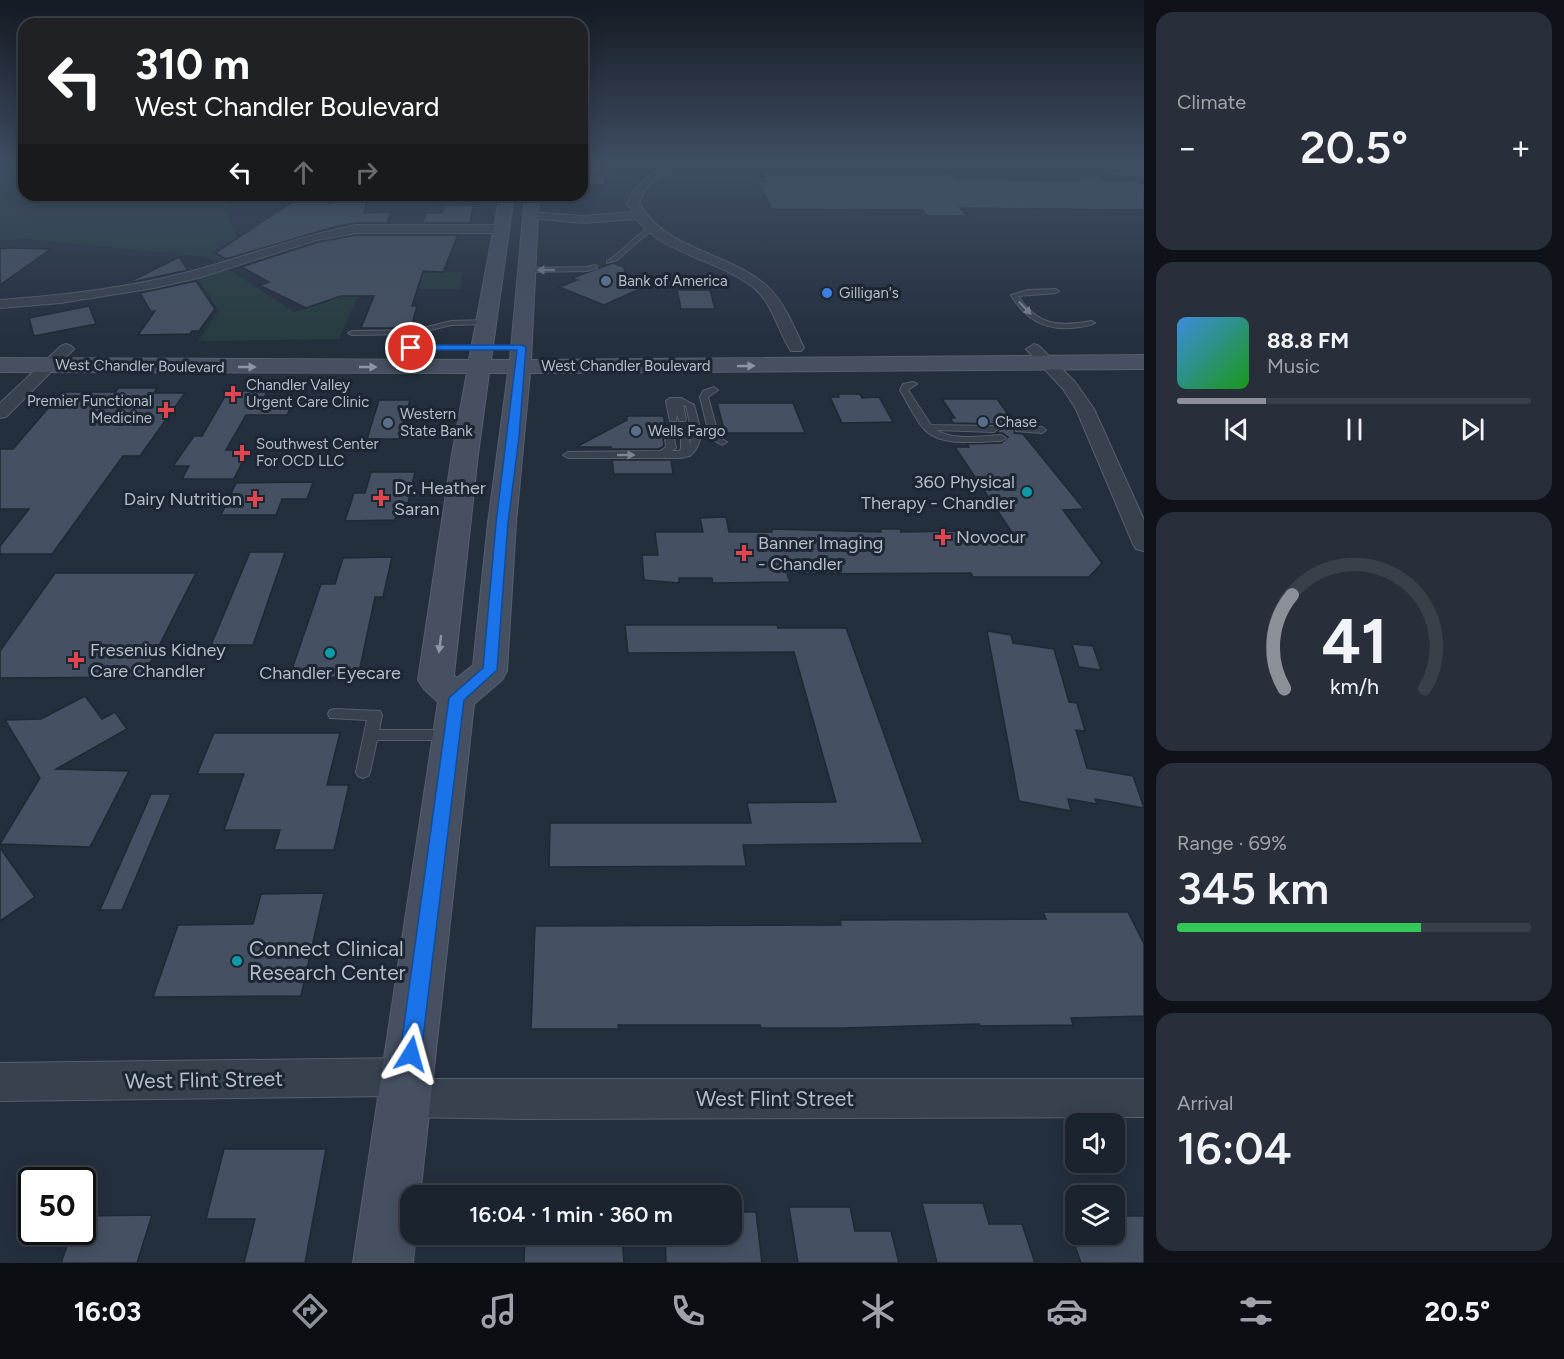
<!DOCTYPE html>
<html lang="en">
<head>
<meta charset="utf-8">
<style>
	body { margin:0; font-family:Figtree,sans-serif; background:#282f3a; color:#f1f3f6; height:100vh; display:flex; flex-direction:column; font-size:22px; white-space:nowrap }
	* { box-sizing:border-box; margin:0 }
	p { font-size:20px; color:#a0a4aa }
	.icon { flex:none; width:33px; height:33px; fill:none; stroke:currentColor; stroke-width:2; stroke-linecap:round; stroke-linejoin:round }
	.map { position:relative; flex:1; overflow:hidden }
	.details { display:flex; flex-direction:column; gap:12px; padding:12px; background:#0f1319; width:420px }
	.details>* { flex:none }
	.hud { position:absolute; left:18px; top:18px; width:570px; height:183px; border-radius:18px; box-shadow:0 3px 15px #0003,0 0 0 2px #39404a; background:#202124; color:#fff; overflow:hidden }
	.controls { position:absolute; left:1065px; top:1113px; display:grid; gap:12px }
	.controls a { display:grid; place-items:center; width:60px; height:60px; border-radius:12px; background:#1b232e; box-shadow:0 3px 15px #0003,0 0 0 2px #39404a; font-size:30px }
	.speed { position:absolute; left:18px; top:1167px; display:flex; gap:12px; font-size:30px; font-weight:700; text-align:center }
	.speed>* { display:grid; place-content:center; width:78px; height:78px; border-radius:50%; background:#1b232e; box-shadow:0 3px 15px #0003,0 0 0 2px #39404a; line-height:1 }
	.speed .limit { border:3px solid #111; border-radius:9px; background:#fff; color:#111 }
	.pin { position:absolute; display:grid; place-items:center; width:51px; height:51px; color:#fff; margin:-26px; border:3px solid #fff; border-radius:50%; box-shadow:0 2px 6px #0007 }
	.me { position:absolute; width:66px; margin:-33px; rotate:8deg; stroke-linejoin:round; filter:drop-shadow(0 0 4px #0008) }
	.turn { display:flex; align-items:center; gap:21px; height:126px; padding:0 18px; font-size:27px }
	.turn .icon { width:78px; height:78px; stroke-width:2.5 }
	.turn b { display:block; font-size:42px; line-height:51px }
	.lanes { display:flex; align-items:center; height:57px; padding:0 18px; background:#0003; justify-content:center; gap:30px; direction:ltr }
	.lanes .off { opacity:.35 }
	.big { font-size:45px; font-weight:600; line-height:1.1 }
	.details .tile { flex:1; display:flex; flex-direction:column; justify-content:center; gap:9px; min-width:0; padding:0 21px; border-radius:18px; background:#282f3a }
	.details .dial { align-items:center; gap:0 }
	.dial svg { height:156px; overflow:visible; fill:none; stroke:#39404a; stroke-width:7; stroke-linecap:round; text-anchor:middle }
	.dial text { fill:#f1f3f6; stroke:none }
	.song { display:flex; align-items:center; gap:18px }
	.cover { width:72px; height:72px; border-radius:9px; background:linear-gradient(135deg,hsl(210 70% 55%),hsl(120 70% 35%)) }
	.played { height:6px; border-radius:3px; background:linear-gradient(90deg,#8c9099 25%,#39404a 25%) }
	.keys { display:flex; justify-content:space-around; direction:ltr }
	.heat { display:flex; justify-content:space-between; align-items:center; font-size:33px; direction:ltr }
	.charge { height:9px; border-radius:4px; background:linear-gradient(90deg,#34c759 69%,#39404a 0) }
	.trip { position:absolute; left:400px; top:1185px; width:342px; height:60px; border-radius:18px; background:#1b232e; box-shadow:0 3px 15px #0003,0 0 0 2px #39404a; font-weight:600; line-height:60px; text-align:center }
	.tabs { display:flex; height:96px; justify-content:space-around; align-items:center; background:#0b0e12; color:#a0a4aa }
	.tabs .icon { width:42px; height:42px }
	.tabs .active { color:#8c9099 }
	.tabs b { font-size:27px; color:#f1f3f6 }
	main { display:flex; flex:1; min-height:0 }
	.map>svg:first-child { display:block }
	.green { fill:#263c3f }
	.building { fill:#455162; stroke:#1f2835; stroke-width:1.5 }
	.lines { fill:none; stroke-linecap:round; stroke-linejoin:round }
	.lane-casing { stroke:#565f6c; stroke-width:2 }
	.street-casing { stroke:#565f6c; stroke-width:2 }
	.secondary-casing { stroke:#565f6c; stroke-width:2 }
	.lane { fill:#38414e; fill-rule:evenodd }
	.street { fill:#38414e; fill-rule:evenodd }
	.secondary { fill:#465061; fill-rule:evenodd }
	.oneway { fill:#7c8592 }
	.oneway2 { fill:#8e96a5 }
	.route { fill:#1a73e8; stroke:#114b97; stroke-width:1.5 }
	.service-dot { fill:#5c6f8a; stroke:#1d2633; stroke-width:2 }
	.shop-dot { fill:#3f7fe0; stroke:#1d2633; stroke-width:2 }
	.health-dot { fill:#e0444e; stroke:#1d2633; stroke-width:2 }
	.culture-dot { fill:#0f9aa8; stroke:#1d2633; stroke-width:2 }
	.labels { text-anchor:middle; stroke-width:6; stroke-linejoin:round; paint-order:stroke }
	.far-poi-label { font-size:15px; fill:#b4bcc9; stroke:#1d2633; text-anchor:start }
	.far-street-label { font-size:15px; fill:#b4bcc9; stroke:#1d2633 }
	.poi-label { font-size:18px; fill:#b4bcc9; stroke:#1d2633; text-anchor:start }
	.near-poi-label { font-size:21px; fill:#b4bcc9; stroke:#1d2633; text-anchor:start }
	.near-street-label { font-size:21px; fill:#b4bcc9; stroke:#1d2633 }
</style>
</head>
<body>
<main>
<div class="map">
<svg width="1144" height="1263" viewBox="0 0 1144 1263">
	<rect width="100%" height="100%" fill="#242f3e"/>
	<g class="green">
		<polygon points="0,163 24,163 24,195 245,195 225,208 246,259 230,264 206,257 28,239 0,240"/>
		<polygon points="482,195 484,198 479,204 437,205 426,197"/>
		<polygon points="228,269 294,312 360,291 339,339 198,341 219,310 197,278"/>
		<polygon points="463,272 460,289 357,289 420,273"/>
	</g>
	<g class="building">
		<polygon points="582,172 604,176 605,185 582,185"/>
		<polygon points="762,173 950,173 956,179 1080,180 1078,176 1098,176 1104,180 1136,180 1144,184 1144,210 960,208 968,216 927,216 922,210 772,209 757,181 767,181"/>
		<polygon points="335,195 368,195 364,213 391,212 387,223 356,223 334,227 226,259 215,253 295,200 332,203"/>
		<polygon points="474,205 470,223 422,223 426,213 442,213 444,206"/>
		<polygon points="356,235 458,235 443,272 423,271 412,306 417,306 411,328 361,328 374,296 341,296 306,308 259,285 269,282 241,267 318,242"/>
		<polygon points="10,248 51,249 0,285 0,249"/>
		<polygon points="179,257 188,270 142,280 134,282 133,280"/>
		<polygon points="613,263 624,267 625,276 649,285 604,305 559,287 577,280 572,278"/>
		<polygon points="196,281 215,309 199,331 192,331 190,334 138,335 155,311 151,312 140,293"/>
		<polygon points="677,290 710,290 715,309 681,309"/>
		<polygon points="89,306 96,324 34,336 29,318"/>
		<polygon points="118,388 157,388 154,393 185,393 140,456 123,456 52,554 0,554 0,546 29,509 0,509 0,449 13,449 62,392 116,392"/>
		<polygon points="228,391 267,391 265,396 296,395 287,415 246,415 226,450 248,450 234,479 182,479 189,466 173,466 194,436 202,436"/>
		<polygon points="838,394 860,394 862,398 879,397 893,422 842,423 830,397 839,397"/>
		<polygon points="942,399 997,399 1016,425 1014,433 1023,434 1084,509 1063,510 1102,563 1089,577 973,577 971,573 787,574 790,582 713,583 712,578 679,578 679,583 644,580 642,555 658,555 655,532 703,532 700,518 726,517 729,532 772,532 772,529 881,532 881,529 900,529 901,532 955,531 957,534 1013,534 955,447 969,447 967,444 1001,443 1008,437 1002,433 996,433 1000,429 994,424 953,423 950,418 955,418"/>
		<polygon points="379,400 410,400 399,439 367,439"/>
		<polygon points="717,403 793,403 805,433 725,433"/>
		<polygon points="627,416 663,416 666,426 662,430 664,446 659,449 611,449 611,447 576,447 627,420"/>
		<polygon points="612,460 671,460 673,474 614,474"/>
		<polygon points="371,472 415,472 408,503 399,503 395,520 345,521 354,493 365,493"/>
		<polygon points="313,482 307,499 282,499 276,515 221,515 236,483"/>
		<polygon points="250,552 285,552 253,645 211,645"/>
		<polygon points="392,557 383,597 375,597 358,677 289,678 321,584 335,584 343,558"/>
		<polygon points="55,573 196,573 143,677 0,678 0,651"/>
		<polygon points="625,625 777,625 778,628 846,628 923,843 743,845 746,866 549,867 550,823 751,823 747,803 836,802 794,652 628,653"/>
		<polygon points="987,631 1011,635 1013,643 1054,649 1069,702 1077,703 1085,731 1076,730 1087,768 1133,776 1144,808 1095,799 1097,804 1068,799 1071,811 1019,801"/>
		<polygon points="1072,644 1093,646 1101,670 1079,667"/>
		<polygon points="85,696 102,719 115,712 127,729 56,769 129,771 90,847 0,844 40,778 5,720 41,719"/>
		<polygon points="214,733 340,733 327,785 349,785 334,850 274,850 280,830 224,830 244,774 197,774"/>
		<polygon points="151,794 171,794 122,910 100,910"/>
		<polygon points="0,848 35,897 0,921"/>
		<polygon points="324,893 301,996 153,997 178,925 253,924 261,894"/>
		<polygon points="1043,912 1128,912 1144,944 1144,1016 1071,1018 1073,1025 980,1026 979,1024 843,1028 761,1028 760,1025 618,1025 619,1029 531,1029 535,926 841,925 840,920 1046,919"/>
		<polygon points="224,1149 326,1149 305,1263 244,1263 255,1219 206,1219"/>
		<polygon points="922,1203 983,1203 989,1224 1022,1224 1035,1263 937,1263"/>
		<polygon points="789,1207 850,1207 855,1231 891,1231 899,1263 798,1263"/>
		<polygon points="732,1212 756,1212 762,1263 666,1263 665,1234 732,1234"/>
		<polygon points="152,1215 137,1263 61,1263 72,1232 82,1232 82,1216"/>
		<polygon points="1114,1216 1144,1216 1144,1263 1081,1263 1071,1234 1114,1234"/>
		<polygon points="525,1234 622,1234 624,1263 524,1263"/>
	</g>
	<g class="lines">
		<defs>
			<g id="lane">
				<polygon points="585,163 636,165 609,175 583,170 586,168 609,171 625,166 589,165 585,166 583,165"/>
				<path d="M 650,228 L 655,229 L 642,238 L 617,260 L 607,263 L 607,261 C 623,252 633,236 650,228 Z"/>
				<polygon points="595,265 597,266 597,268 587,271 526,272 523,270 526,268 587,267"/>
				<path d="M 1028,290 L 1056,289 L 1059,291 L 1056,293 L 1018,296 C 1038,326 1059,327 1091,321 L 1095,323 C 1088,327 1079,327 1071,328 C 1043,330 1025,318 1011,295 Z"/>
				<polygon points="487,320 490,320 490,324 451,325 419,333 415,348 411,350 407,348 412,334 352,335 348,333 352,331 415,330 451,321"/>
				<path d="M 913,382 L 917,384 L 908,390 L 931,425 L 994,426 L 998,429 L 994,432 L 936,430 C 955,441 980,436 1001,435 L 1006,438 L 1001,441 C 980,441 942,447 926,431 C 915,420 908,403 900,390 L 903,384 Z"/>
				<polygon points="714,387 718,390 708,397 719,437 727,442 722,445 710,438 700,397 703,391"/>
				<path d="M 681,398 L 694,405 C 699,424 707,441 690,456 L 681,458 L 568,458 L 563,455 L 568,452 L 660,451 L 666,447 L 664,430 L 668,427 L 672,430 L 676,448 L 672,451 L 679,451 L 681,449 L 681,428 L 687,428 L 688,430 L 690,445 L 692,432 L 686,406 L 683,405 L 686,419 L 685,421 L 679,421 L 677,414 L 676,421 L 670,421 L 666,401 L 670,398 Z"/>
				<polygon points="1019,426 1042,427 1046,430 1042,433 1016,431 1016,427"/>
				<polygon points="335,709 380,711 382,715 379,730 448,730 453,731 455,735 453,739 448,740 377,740 370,772 368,776 363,778 358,776 356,772 367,720 330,718 328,714 330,710"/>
			</g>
			<g id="street">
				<path d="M 677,163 L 694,163 C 672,178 650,171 639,203 C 665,249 722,251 762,282 C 783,298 793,325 804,348 L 801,351 L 791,351 C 777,330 774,305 754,288 C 718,259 666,256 636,219 L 583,223 L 530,218 L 524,215 L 530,212 L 583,216 L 633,212 L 627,203 C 637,180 655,170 677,163 Z"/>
				<polygon points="1034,163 1085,163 1144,171 1144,177 1085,169 1039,166"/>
				<path d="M 356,225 L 501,225 L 507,229 L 501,233 L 356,233 L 317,240 L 198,278 L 154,288 L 60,303 L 0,308 L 0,300 C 63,295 128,288 189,272 C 245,257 299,236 356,225 Z"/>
				<polygon points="66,344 71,346 74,349 6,417 0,418 0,403 61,346"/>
				<polygon points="1034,344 1039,346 1075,382 1094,409 1144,520 1144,551 1136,549 1133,544 1076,409 1063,389 1026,349"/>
				<polygon points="408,1058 421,1064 426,1079 1144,1079 1144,1117 524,1119 405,1117 392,1111 387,1096 0,1101 0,1063"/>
			</g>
			<path id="secondary" d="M 500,195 L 514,195 L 491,360 L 510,360 L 525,195 L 539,195 L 531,360 L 1144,355 L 1144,369 L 530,373 L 516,523 L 507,671 L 502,680 L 474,704 L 420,1196 L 411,1196 L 411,1234 L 416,1234 L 413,1263 L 353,1263 L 438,702 L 424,689 L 418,680 L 452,454 L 467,373 L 0,372 L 0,358 L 469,360 ZM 489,373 L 508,373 L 488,523 L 473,665 L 457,678 L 454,675 L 478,454 Z"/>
		</defs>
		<use href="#lane" class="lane-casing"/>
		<use href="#street" class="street-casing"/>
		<use href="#secondary" class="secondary-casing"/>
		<use href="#lane" class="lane"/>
		<use href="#street" class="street"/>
		<use href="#secondary" class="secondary"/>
	</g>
	<defs><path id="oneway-solid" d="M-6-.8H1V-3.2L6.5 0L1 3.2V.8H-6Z" transform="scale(1.5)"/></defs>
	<g class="oneway">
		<use href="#oneway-solid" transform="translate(546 270) rotate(180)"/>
		<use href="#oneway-solid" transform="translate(1025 308) rotate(46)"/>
		<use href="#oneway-solid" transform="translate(626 455)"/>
	</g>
	<g class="oneway2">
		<use href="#oneway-solid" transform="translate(746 366) rotate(-1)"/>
		<use href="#oneway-solid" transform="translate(247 367)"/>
		<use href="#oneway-solid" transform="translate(368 367)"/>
		<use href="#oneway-solid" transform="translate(440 644) rotate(97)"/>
	</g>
	<linearGradient id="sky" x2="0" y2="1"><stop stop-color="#141a22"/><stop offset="0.48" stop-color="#3f4d63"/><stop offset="1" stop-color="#3f4d63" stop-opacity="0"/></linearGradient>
	<rect width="1144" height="340" fill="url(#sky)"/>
	<polygon class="route" points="522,345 526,347 519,437 508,523 497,670 464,700 421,1054 418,1061 411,1064 403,1061 400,1054 449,698 483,668 496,523 517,350 411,350 406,348 411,345"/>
	<g class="service-dot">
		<circle cx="606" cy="281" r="6"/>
		<circle cx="983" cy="422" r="6"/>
		<circle cx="388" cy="423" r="6"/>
		<circle cx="636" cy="431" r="6"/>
	</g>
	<circle class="shop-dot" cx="827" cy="293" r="6"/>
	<g class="health-dot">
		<path d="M230 385h6v6h6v6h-6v6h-6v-6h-6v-6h6z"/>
		<path d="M163 401h6v6h6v6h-6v6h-6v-6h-6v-6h6z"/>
		<path d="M239 444h6v6h6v6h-6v6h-6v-6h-6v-6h6z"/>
		<path d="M378 489h6v6h6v6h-6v6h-6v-6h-6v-6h6z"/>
		<path d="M252 490h6v6h6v6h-6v6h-6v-6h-6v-6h6z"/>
		<path d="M940 528h6v6h6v6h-6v6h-6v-6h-6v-6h6z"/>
		<path d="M741 544h6v6h6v6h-6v6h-6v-6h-6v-6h6z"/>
		<path d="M73 651h6v6h6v6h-6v6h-6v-6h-6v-6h6z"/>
	</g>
	<g class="culture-dot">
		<circle cx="1027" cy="492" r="6"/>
		<circle cx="330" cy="653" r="6"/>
		<circle cx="237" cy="961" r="6"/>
	</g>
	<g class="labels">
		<g class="far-poi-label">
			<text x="618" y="286">Bank of America</text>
			<text x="839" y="298">Gilligan's</text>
			<text x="246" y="390">Chandler Valley<tspan x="246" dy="17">Urgent Care Clinic</tspan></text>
			<text x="152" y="406" text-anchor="end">Premier Functional<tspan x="152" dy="17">Medicine</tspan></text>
			<text x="400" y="419">Western<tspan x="400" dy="17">State Bank</tspan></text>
			<text x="995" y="427">Chase</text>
			<text x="648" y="436">Wells Fargo</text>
			<text x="256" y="449">Southwest Center<tspan x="256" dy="17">For OCD LLC</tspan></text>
		</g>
		<g class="far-street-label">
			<text transform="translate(140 366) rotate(1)" y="5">West Chandler Boulevard</text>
			<text x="626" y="371">West Chandler Boulevard</text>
		</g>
		<g class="poi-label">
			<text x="1015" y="488" text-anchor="end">360 Physical<tspan x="1015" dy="21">Therapy - Chandler</tspan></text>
			<text x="394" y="494">Dr. Heather<tspan x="394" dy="21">Saran</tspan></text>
			<text x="242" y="505" text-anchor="end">Dairy Nutrition</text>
			<text x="956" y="543">Novocur</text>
			<text x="758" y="549">Banner Imaging<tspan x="758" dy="21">- Chandler</tspan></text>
			<text x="90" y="656">Fresenius Kidney<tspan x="90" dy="21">Care Chandler</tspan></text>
			<text x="330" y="679" text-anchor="middle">Chandler Eyecare</text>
		</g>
		<g class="near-poi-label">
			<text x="249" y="956">Connect Clinical<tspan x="249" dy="24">Research Center</tspan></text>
		</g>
		<g class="near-street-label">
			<text transform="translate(204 1080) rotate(-1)" y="7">West Flint Street</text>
			<text x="775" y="1106">West Flint Street</text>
		</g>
	</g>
</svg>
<div class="controls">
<a><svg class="icon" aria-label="sound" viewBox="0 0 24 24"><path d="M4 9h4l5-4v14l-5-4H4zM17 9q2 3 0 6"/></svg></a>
<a><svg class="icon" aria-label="layers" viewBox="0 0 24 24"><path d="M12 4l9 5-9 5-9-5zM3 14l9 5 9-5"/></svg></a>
</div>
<div class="speed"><div class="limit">50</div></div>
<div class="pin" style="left:411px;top:348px;background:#d93025"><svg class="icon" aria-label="arrive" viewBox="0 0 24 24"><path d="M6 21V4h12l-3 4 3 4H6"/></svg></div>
<svg class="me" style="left:411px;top:1054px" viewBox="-20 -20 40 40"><path d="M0-17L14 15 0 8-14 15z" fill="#1a73e8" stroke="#fff" stroke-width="4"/></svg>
<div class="trip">16:04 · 1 min · 360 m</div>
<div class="hud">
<div class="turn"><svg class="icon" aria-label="left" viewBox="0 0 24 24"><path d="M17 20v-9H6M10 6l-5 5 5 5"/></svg><div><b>310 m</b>West Chandler Boulevard</div></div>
<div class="lanes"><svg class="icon" aria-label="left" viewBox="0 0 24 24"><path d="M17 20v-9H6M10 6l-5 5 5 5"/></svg><svg class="icon off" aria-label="ahead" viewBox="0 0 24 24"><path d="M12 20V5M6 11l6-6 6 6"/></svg><svg class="icon off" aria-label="right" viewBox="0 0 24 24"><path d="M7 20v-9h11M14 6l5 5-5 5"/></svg></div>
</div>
</div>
<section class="details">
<div class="tile"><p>Climate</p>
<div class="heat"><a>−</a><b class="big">20.5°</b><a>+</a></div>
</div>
<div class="tile">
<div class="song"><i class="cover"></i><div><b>88.8 FM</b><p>Music</p></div></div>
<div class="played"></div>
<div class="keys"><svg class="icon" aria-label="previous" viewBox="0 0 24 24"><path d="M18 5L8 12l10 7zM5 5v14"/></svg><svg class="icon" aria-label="pause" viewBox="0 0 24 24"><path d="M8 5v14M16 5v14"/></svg><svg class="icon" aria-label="next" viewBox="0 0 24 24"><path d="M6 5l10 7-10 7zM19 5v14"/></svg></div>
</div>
<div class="tile dial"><svg viewBox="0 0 100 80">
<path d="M14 69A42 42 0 1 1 86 69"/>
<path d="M14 69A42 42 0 0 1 18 21" stroke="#8c9099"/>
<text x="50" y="56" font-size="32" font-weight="700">41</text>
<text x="50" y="72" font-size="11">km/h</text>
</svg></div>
<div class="tile"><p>Range · 69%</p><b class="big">345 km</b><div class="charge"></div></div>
<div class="tile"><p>Arrival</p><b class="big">16:04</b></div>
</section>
</main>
<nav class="tabs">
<b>16:03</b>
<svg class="icon active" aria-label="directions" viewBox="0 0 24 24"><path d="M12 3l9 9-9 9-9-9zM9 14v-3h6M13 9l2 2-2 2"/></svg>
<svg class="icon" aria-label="music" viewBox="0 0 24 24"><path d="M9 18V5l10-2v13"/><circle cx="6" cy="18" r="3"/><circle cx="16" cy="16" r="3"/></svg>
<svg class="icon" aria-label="phone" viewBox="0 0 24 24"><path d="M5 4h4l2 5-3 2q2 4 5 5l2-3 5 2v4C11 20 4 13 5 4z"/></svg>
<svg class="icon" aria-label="climate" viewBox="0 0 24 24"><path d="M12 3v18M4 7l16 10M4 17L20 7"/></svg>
<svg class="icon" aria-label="car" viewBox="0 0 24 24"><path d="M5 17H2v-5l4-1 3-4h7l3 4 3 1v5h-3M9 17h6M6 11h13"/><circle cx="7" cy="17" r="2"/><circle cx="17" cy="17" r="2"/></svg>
<svg class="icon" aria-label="filters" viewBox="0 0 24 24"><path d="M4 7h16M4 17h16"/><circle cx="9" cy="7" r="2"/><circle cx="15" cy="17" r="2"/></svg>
<b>20.5°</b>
</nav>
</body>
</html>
